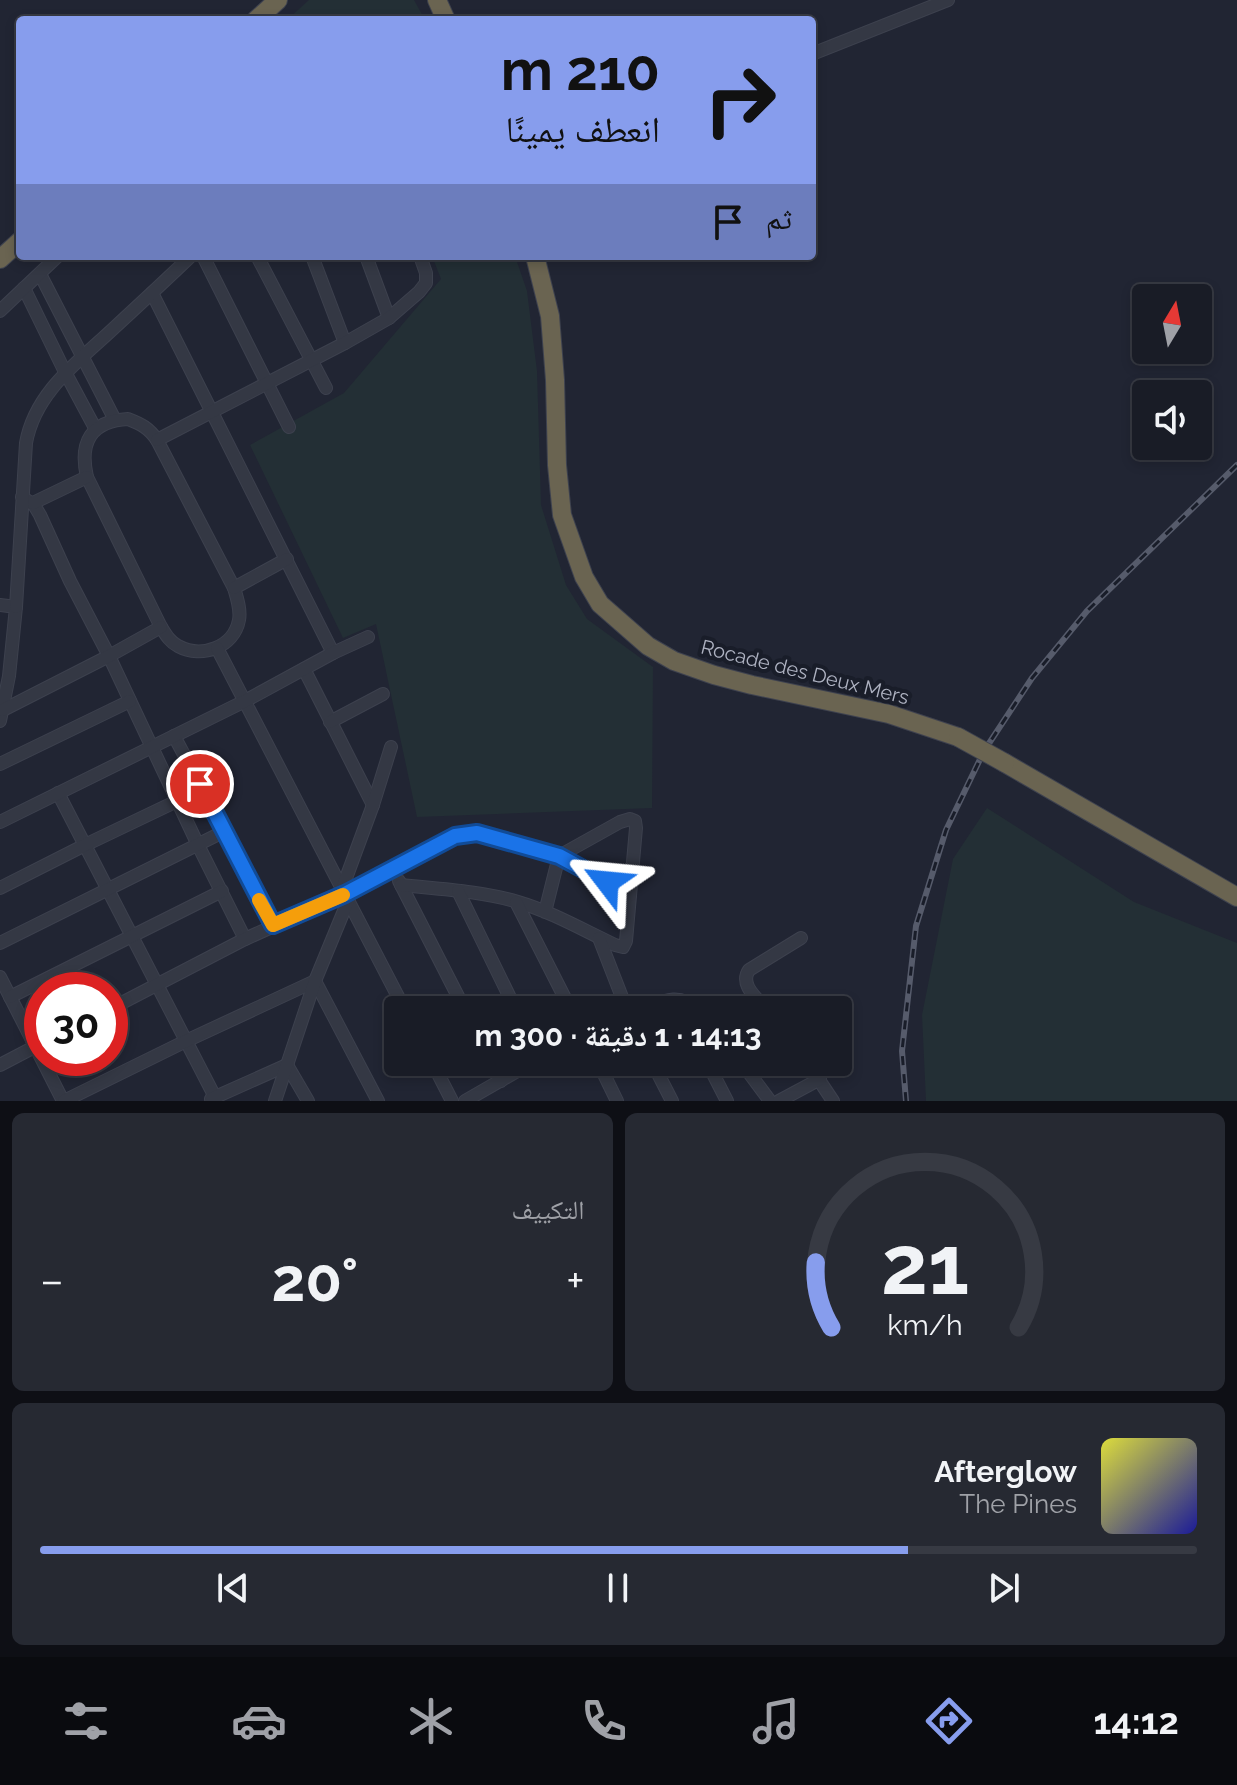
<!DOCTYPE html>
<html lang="ar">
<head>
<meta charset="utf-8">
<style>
	body { margin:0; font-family:Raleway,"Noto Naskh Arabic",sans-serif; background:#262932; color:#f1f3f6; direction:rtl; height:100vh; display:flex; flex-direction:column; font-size:30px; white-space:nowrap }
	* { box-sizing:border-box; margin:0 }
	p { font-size:26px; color:#9fa1a7 }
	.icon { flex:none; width:44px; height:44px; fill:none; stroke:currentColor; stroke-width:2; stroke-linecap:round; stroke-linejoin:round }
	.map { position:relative; height:1101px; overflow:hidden; direction:ltr }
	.details { display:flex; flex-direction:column; gap:12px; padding:12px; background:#0e0f15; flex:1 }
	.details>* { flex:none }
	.guide { position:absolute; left:16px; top:16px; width:800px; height:244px; border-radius:8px; box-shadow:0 4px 12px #0003,0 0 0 2px #373a43; direction:rtl; background:#879ded; color:#111; overflow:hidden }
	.needle { width:52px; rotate:10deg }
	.fabs { position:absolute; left:1132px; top:284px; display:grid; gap:16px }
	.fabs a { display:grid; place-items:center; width:80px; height:80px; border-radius:8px; background:#191c26; box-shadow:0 4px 12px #0003,0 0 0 2px #373a43; font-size:40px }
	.speed { position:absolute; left:24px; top:972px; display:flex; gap:16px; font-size:40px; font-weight:700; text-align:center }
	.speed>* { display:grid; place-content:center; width:104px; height:104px; border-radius:50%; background:#191c26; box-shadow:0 4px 12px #0003,0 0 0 2px #373a43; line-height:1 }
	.speed .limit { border:12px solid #d22; background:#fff; color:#111 }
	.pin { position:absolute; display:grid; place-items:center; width:68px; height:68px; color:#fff; margin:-34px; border:4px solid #fff; border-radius:50%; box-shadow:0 2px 8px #0007 }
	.me { position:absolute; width:88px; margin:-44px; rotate:299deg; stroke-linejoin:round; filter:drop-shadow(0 0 6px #0008) }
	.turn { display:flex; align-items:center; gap:28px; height:168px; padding:0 24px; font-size:36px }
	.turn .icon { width:104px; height:104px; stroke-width:2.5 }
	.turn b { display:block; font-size:56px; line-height:68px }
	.then { display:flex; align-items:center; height:76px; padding:0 24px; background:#0003; gap:16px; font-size:30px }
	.big { font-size:60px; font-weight:700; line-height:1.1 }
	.details .tile { flex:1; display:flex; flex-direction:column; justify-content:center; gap:12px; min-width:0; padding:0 28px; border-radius:12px; background:#262932 }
	.details .dial { align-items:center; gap:0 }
	.dial svg { height:208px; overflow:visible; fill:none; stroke:#373a43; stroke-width:7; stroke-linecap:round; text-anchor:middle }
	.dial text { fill:#f1f3f6; stroke:none }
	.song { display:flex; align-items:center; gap:24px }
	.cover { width:96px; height:96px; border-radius:12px; background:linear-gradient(135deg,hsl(60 70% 55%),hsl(240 70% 35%)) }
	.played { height:8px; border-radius:4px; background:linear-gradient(90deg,#879ded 75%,#373a43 75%) }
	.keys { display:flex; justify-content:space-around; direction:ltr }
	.heat { display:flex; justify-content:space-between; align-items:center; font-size:44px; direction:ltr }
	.details .tiles { flex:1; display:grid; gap:12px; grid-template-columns:1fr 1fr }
	.tile:last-child { grid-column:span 2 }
	.trip { position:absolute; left:384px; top:996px; width:468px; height:80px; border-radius:8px; background:#191c26; box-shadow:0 4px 12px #0003,0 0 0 2px #373a43; font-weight:700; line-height:80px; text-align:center; direction:rtl }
	.menu { display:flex; height:128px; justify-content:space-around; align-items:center; background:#0a0b0f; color:#9fa1a7 }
	.menu .icon { width:56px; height:56px }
	.menu .on { color:#879ded }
	.menu b { font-size:36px; color:#f1f3f6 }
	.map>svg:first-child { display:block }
	.green { fill:#232f35 }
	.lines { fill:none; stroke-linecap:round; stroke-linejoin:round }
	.minor-casing { stroke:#3d414e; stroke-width:14 }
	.highway-casing { stroke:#3e424f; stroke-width:20 }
	.minor { stroke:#343844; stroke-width:12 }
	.highway { stroke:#6a6451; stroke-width:18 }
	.rail-casing { stroke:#565b6b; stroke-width:6 }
	.rail { stroke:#191d29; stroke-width:3; stroke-dasharray:9; stroke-linecap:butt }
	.highway-bridge-casing { stroke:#3e424f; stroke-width:20; stroke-linecap:butt }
	.highway-bridge { stroke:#6a6451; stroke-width:18 }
	.route-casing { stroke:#114b97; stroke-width:20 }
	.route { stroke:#1a73e8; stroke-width:14 }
	.slow { stroke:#f59e0b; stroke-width:14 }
	.labels { text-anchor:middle; stroke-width:8; stroke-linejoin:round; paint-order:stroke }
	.street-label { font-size:20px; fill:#aeb2c1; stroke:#191d29 }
</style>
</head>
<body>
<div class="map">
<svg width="1237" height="1101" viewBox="0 0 1237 1101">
	<rect width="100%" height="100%" fill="#212533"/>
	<g class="green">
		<polygon points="309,0 414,0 425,20 287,20"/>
		<polygon points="432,256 515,256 527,291 537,371 541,505 566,585 587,619 653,667 652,808 417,817 376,624 343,638 250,445 344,393 441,279"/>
		<polygon points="987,808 1134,902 1237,943 1237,1101 926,1101 922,1015 953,859"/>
	</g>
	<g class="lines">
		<defs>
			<g id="minor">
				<polyline points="812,54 948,0"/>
				<polyline points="203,256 289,427"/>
				<polyline points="257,256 326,388"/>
				<polyline points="312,256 345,343"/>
				<polyline points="366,256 389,318"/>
				<polyline points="40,274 115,420"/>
				<polyline points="24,288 65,372 95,428"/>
				<polyline points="152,293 333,653"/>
				<polyline points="0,311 58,256"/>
				<path d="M 128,419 C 141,424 149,428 157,440 L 234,588 C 237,598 241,610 239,620 C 234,647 202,659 178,646 C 170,642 166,635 161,627 L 87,477 C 79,442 91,421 128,419 Z"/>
				<polyline points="157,440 345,343 389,318 419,292 426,283 426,273 420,256"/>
				<polyline points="22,497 34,505 40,515 70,581 109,656 198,845 245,939"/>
				<polyline points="33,503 87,477"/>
				<polyline points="234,588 287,559"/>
				<polyline points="0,605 16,607 9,676 0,721"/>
				<path d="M 16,607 L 26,443 C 35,392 79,361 114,328 C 140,304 166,280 191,256"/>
				<polyline points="217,648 405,1010"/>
				<polyline points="304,669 373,805"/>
				<polyline points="3,710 109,656 161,627"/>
				<polyline points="330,722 383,694"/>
				<polyline points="174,736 225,831"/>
				<polyline points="0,764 130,701"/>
				<polyline points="58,793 215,1097"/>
				<polyline points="0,822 245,701 333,653 368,637"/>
				<polyline points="399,881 465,1010"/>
				<path d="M 401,885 C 439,889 481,891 518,902 C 552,912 583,930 615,945 L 623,947 L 626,941 L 636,828 L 635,821 L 630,819 L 620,822 L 559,856 L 545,912"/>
				<polyline points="0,888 85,845 177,801"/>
				<polyline points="342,889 373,805 391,747"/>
				<polyline points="458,891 516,1010"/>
				<polyline points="516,902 571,1010"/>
				<polyline points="599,938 627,1010"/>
				<polyline points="0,943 225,831 273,925"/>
				<polyline points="0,977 63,1101"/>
				<polyline points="10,997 222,891"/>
				<polyline points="110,1009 245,939 345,894 455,836 477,833 559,856 630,895"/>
				<path d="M 640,1010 C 661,1002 679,991 697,1010"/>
				<path d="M 767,1010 C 757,998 739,985 749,970 L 801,938"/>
				<polyline points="804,1010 806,1009"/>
				<polyline points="432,1062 452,1101"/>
				<polyline points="491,1062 501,1081"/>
				<polyline points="598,1062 617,1101"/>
				<polyline points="652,1062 672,1101"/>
				<polyline points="707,1062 727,1101"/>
				<polyline points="741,1062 770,1101"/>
				<polyline points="807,1062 833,1101"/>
				<polyline points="0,1065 42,1043"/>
				<polyline points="211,1099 287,1065 308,1101"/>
				<polyline points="64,1101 186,1041 315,981 378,1101"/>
				<polyline points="275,1101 315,981 348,901"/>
				<polyline points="465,1101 533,1062"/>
				<polyline points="779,1101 820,1079"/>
			</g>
			<g id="highway">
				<polyline points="437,0 446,20"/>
				<polyline points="256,20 278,0"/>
				<polyline points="535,256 550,316 555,380 557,465 562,515 584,577 600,604 648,646 674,661 714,675 752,685 889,714 958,737"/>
				<polyline points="0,259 20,241"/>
				<polyline points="1005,763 1237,897"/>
			</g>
		</defs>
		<use href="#minor" class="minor-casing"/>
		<use href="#highway" class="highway-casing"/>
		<use href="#minor" class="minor"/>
		<use href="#highway" class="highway"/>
		<defs>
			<polyline id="rail" points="906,1101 902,1051 916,926 946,830 984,751 1032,678 1087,611 1237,465"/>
		</defs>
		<use href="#rail" class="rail-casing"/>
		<use href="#rail" class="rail"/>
		<defs>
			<polyline id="highway-bridge" points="958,737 1005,763"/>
		</defs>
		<use href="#highway-bridge" class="highway-bridge-casing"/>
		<use href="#highway-bridge" class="highway-bridge"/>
	</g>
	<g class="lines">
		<defs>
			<polyline id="route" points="200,784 273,925 345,894 455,836 477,833 559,856 607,882"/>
		</defs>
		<use href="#route" class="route-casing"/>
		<use href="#route" class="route"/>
		<polyline class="slow" points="259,900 273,925 343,895"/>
	</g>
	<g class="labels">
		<g class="street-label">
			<text transform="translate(805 672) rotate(14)" y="7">Rocade des Deux Mers</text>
		</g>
	</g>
</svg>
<div class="fabs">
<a><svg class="needle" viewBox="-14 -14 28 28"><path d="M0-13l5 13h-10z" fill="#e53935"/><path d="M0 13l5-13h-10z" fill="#9fa1a7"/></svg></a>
<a><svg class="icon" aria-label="sound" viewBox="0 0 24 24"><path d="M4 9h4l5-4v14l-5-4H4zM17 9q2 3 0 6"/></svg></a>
</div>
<div class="speed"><div class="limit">30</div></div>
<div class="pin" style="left:200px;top:784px;background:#d93025"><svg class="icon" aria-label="arrive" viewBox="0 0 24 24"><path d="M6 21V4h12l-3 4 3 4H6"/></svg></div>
<svg class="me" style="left:607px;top:882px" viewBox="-20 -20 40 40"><path d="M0-17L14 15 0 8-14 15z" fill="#1a73e8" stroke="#fff" stroke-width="4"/></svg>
<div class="trip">14:13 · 1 دقيقة · 300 m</div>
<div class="guide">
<div class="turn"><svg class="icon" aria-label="right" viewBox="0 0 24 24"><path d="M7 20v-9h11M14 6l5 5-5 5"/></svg><div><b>210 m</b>انعطف يمينًا</div></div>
<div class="then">ثم<svg class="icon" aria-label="arrive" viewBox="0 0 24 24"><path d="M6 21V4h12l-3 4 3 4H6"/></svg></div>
</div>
</div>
<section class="details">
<div class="tiles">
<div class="tile dial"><svg viewBox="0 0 100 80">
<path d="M14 69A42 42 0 1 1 86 69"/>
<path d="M14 69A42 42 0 0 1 8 44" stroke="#879ded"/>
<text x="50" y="56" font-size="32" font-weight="700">21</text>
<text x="50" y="72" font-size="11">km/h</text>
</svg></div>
<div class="tile"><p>التكييف</p>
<div class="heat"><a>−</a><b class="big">20°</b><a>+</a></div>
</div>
<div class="tile">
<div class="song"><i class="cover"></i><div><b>Afterglow</b><p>The Pines</p></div></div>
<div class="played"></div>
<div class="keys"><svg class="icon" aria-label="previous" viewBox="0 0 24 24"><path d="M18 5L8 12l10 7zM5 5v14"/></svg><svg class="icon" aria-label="pause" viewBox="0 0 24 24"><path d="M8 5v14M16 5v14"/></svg><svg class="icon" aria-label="next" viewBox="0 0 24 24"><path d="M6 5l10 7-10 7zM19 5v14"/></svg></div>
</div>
</div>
</section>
<nav class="menu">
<b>14:12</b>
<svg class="icon on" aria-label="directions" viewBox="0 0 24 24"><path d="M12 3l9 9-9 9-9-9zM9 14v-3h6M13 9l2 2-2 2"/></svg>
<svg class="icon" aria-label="music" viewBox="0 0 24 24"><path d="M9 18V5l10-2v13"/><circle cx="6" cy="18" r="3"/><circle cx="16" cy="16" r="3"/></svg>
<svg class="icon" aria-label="phone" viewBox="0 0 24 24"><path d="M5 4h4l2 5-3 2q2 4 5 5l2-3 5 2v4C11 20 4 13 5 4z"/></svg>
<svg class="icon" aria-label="climate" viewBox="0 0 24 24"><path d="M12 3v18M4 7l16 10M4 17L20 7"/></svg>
<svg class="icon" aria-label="car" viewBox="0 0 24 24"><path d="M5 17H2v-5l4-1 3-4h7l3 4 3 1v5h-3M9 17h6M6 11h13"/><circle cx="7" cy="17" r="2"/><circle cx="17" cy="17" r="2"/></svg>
<svg class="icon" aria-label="filters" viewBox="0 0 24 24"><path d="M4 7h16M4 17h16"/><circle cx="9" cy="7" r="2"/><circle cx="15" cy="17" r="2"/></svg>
</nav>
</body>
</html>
